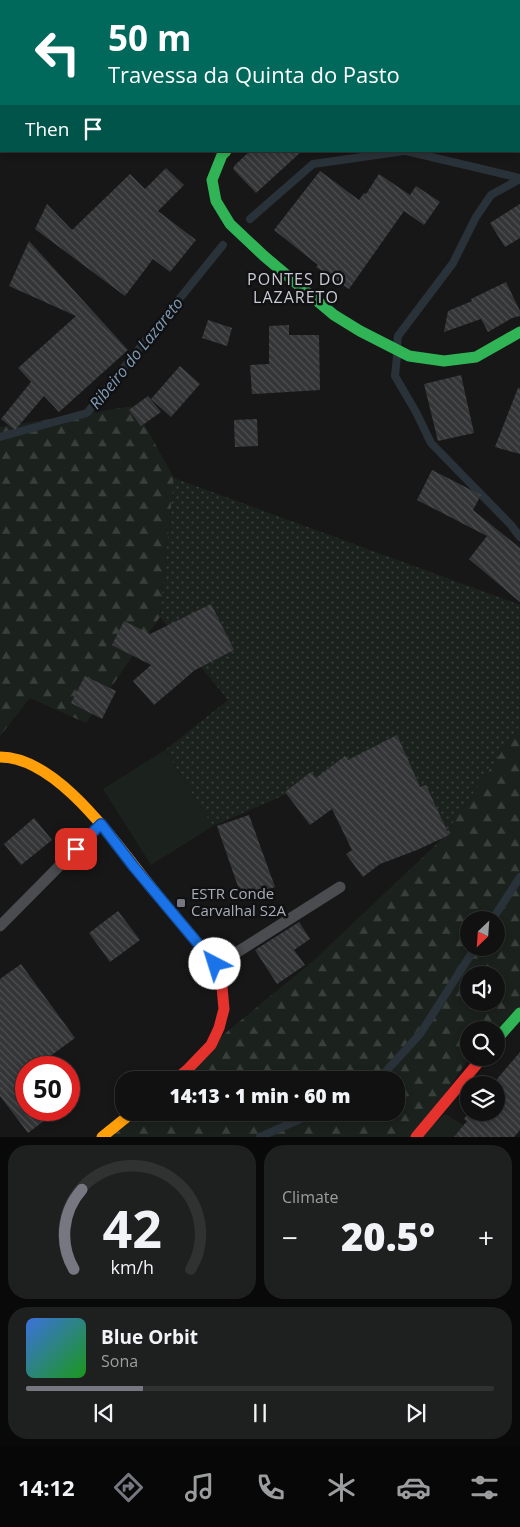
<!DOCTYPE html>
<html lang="en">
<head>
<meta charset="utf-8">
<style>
	body { margin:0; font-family:"Open Sans",sans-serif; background:#1e1f1f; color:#f1f3f6; height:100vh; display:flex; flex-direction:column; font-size:19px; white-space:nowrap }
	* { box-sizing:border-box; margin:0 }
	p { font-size:16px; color:#9c9d9f }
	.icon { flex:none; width:28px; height:28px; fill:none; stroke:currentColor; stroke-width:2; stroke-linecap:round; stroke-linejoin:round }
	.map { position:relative; height:1137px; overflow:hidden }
	.side { display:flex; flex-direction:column; gap:8px; padding:8px; background:#090909; flex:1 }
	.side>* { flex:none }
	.banner { position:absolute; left:0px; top:0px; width:520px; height:152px; box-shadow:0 2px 8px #0003,0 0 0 1px #303131; background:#00695c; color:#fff; overflow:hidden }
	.needle { width:32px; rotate:205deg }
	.buttons { position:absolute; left:460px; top:911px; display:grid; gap:10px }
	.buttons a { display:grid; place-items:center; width:45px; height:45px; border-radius:50%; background:#111; box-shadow:0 2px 8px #0003,0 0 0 1px #303131; font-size:25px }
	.speed { position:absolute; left:15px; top:1056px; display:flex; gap:10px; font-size:25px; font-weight:700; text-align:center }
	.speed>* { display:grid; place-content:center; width:65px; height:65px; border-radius:50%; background:#111; box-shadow:0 2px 8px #0003,0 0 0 1px #303131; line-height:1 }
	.speed .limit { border:8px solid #d22; background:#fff; color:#111 }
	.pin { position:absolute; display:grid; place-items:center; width:42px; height:42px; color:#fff; margin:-21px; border-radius:10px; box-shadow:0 2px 8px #0006 }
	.me { position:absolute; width:55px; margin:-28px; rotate:320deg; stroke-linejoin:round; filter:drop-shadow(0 0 4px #0008) }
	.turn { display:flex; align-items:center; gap:18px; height:105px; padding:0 25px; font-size:22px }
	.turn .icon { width:65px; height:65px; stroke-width:2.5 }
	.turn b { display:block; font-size:35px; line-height:42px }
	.then { display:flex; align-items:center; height:48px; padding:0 25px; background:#0003; gap:10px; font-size:19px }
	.big { font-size:38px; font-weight:800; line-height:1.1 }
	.side .tile { flex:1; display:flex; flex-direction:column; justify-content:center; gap:8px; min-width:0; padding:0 18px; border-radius:20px; background:#1e1f1f }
	.side .dial { align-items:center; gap:0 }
	.dial svg { height:130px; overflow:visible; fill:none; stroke:#303131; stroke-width:7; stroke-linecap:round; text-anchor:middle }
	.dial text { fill:#f1f3f6; stroke:none }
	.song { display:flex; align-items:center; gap:15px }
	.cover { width:60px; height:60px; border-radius:8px; background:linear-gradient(135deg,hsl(220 70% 55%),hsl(120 70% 35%)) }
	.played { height:5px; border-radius:2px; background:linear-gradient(90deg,#757880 25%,#303131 25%) }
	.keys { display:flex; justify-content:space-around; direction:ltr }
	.heat { display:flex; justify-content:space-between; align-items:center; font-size:28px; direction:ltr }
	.side .tiles { flex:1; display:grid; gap:8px; grid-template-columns:1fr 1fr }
	.tile:last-child { grid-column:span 2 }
	.trip { position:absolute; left:115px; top:1071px; width:290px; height:50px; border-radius:20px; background:#111; box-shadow:0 2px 8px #0003,0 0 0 1px #303131; font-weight:800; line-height:50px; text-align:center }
	.tab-bar { display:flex; height:80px; justify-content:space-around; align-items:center; background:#070707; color:#9c9d9f }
	.tab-bar .icon { width:35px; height:35px }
	.tab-bar .current { color:#757880 }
	.tab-bar b { font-size:22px; color:#f1f3f6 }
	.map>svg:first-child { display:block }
	.grass { fill:#1b211c }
	.forest { fill:url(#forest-firs); fill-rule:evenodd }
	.park { fill:url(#park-dots) }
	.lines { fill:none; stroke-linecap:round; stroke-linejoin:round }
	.stream { stroke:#2a3239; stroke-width:8 }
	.building { fill:url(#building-back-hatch) }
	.lane { stroke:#4b4c50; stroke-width:11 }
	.street { stroke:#4b4c50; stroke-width:24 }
	.fast { stroke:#30b455; stroke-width:11 }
	.slow { stroke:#ff9f0a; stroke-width:11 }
	.jam { stroke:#e5322d; stroke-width:11 }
	.route-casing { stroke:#114b97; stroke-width:12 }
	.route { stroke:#1a73e8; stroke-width:9 }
	.poi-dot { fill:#757880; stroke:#111113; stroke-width:2 }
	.labels { text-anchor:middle; stroke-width:5; stroke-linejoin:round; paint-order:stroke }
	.poi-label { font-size:15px; fill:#a8adb8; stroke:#111113; text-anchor:start }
	.neighbourhood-label { font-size:16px; letter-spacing:1px; fill:#c9ccd4; stroke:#111113 }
	.water-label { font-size:16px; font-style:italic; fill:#7f9bb3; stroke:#111113 }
</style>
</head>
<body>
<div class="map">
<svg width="520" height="1137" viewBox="0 0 520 1137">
	<defs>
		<pattern id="forest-firs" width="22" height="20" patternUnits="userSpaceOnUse" patternTransform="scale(1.25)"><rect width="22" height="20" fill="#1b211c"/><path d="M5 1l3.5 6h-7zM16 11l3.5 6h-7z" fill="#393f3b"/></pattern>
		<pattern id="park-dots" width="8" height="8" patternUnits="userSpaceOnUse" patternTransform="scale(1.25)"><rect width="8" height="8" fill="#1b211c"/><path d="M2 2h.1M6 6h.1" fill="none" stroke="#393f3b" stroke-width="1.8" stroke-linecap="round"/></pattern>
		<pattern id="building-back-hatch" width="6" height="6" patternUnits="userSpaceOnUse" patternTransform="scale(1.25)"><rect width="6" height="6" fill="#343537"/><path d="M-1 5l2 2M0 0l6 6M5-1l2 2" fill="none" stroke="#4f5052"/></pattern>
	</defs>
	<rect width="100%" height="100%" fill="#171717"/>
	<g class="grass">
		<polygon points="337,0 510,0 511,1 339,1"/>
		<polygon points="165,750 213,826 151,865 103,789"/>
		<polygon points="445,1114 483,1137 419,1137"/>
	</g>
	<g class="forest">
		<polygon points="134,406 174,478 160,617 86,723 30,698 0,736 0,427"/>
		<path d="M 520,725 L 520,1013 L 496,1030 L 469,1030 L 469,1058 L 416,1137 L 102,1137 L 133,1113 L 396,1112 L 396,1080 L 175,1080 L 211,1045 L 313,961 L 441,840 ZM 469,920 L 496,920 L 496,948 L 469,948 ZM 469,975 L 496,975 L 496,1002 L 469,1002 Z"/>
	</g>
	<polygon class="park" points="174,478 520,605 520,725 441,840 397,746 213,826 165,750 228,700 160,617"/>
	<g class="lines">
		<g class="stream">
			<polyline points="406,151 520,178"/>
			<polyline points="250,219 313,164 404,151"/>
			<polyline points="397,345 398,336 453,263 476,217 491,195 520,179"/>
			<polyline points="397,356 395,376 416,412 431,443 511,525 520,537"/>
			<polyline points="0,437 87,413 223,245"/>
			<polyline points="492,920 520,877"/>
			<polyline points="378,1080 420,1034 475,948"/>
			<polyline points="260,1137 316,1112"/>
		</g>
	</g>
	<g class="building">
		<polygon points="250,151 302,151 256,193 233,169 235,165"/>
		<polygon points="166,168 184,185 158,211 196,240 170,272 153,259 125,296 35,229 47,204 72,230 130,174 145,189"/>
		<polygon points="320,171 359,200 364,193 366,194 379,174 410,195 416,186 440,202 424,225 404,211 349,289 316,267 318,265 274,230"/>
		<polygon points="520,204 520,238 505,247 490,223"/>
		<polygon points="29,241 128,350 59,412 44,396 15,430 1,419 31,382 18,368 76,316 9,286"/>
		<polygon points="506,282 520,311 520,316 512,318 488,332 481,319 444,332 448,311 472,301 471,299"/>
		<polygon points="208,320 232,328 227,346 202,338"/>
		<polygon points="289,325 289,335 319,335 320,390 252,394 250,365 269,364 269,326"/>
		<polygon points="180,366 200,384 171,417 151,399"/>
		<polygon points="461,375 474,433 438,441 424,384"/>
		<polygon points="518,388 520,388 520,454 495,447"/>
		<polygon points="148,396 161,412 141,426 129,410"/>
		<polygon points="257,419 258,446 235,447 234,420"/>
		<polygon points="432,470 481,495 473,510 520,548 520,602 469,559 487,536 417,500"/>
		<polygon points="211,604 234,650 195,670 154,705 133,681 151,665 112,645 124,621 150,634"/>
		<polygon points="85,676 116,691 102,719 71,703"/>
		<polygon points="397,735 420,787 426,785 449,835 417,850 380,864 363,877 346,854 352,850 332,809 310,825 285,792 311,772 316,778 345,756 348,760"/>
		<polygon points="249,815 275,887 242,898 217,826"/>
		<polygon points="34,818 52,840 21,865 4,844"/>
		<polygon points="118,911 140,940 110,962 89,933"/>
		<polygon points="299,922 310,939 294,950 305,965 277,984 255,950"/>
		<polygon points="21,964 75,1038 34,1068 26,1068 26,1110 58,1110 28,1133 0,1096 0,979"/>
		<polygon points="520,1052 520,1130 514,1137 454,1137 467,1121 464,1119 469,1112 496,1112 496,1085 492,1085"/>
	</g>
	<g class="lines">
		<g class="lane">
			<polyline points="0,926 101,824"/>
			<polyline points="215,964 228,958 340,887"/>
		</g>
		<polyline class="street" points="519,38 520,38"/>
		<g class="fast">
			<polyline points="226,151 222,155 212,180 216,201 230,224 264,256 334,315 360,331 409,356 444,361 476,357 520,332"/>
			<polyline points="496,1040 520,1013"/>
		</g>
		<g class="slow">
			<path d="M 0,757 C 60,757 119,849 155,892"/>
			<polyline points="102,1137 133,1112"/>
		</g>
		<g class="jam">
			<polyline points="155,892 215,964 222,987 224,1009 219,1028 211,1045 187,1070 175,1080"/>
			<polyline points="416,1137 482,1058"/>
		</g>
	</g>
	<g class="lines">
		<defs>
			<polyline id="route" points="76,849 101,824 134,867 215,964"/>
		</defs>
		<use href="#route" class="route-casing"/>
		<use href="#route" class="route"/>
	</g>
	<rect class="poi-dot" x="176" y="898" width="10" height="10" rx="2.5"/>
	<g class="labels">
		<g class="poi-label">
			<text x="191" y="899">ESTR Conde<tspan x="191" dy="17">Carvalhal S2A</tspan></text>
		</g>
		<g class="neighbourhood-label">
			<text x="296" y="285">PONTES DO<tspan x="296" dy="18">LAZARETO</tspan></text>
		</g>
		<g class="water-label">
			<text transform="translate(136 353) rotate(-51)" y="6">Ribeiro do Lazareto</text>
		</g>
	</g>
</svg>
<div class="buttons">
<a><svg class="needle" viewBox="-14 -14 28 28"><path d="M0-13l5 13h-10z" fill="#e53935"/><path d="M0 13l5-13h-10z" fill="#9c9d9f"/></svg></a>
<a><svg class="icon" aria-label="sound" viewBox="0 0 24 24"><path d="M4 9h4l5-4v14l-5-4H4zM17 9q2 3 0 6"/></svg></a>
<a><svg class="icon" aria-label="search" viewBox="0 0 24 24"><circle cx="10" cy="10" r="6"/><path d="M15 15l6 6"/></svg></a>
<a><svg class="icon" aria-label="layers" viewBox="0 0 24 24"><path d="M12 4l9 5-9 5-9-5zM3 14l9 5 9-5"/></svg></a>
</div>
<div class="speed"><div class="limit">50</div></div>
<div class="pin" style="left:76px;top:849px;background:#d93025"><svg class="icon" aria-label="arrive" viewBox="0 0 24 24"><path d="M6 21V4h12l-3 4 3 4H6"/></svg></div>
<svg class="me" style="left:215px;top:964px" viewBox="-20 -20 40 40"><circle r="19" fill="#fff"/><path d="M0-13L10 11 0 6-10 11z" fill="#1a73e8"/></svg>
<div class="trip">14:13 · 1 min · 60 m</div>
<div class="banner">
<div class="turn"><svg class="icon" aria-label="left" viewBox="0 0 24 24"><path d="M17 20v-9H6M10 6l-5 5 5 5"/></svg><div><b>50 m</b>Travessa da Quinta do Pasto</div></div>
<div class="then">Then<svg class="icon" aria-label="arrive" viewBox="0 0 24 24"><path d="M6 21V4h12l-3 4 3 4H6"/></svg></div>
</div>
</div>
<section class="side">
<div class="tiles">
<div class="tile dial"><svg viewBox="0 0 100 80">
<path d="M14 69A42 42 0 1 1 86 69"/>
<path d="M14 69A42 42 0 0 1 19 20" stroke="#757880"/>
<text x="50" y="56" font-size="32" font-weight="700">42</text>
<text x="50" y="72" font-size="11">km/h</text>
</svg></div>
<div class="tile"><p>Climate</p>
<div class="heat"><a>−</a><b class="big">20.5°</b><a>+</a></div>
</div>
<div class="tile">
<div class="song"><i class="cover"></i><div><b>Blue Orbit</b><p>Sona</p></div></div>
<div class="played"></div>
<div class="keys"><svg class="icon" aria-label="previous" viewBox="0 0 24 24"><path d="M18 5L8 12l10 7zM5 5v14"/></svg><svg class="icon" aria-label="pause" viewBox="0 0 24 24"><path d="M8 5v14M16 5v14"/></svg><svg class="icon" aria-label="next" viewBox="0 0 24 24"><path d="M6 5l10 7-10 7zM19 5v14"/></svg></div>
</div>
</div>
</section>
<nav class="tab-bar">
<b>14:12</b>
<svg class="icon current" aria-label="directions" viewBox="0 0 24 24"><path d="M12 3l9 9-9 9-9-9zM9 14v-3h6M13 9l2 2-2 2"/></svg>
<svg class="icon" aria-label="music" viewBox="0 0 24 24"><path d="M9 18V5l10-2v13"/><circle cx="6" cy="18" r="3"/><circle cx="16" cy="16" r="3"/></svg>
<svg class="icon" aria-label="phone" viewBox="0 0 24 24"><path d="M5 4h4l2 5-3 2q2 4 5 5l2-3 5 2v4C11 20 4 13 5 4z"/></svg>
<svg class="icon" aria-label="climate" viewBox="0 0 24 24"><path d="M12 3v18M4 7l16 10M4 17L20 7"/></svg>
<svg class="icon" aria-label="car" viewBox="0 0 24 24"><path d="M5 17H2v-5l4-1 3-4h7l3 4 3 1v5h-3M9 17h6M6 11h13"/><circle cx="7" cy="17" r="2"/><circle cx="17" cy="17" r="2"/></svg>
<svg class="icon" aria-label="filters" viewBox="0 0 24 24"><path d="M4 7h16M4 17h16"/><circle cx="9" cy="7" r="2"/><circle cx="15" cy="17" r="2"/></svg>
</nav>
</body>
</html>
